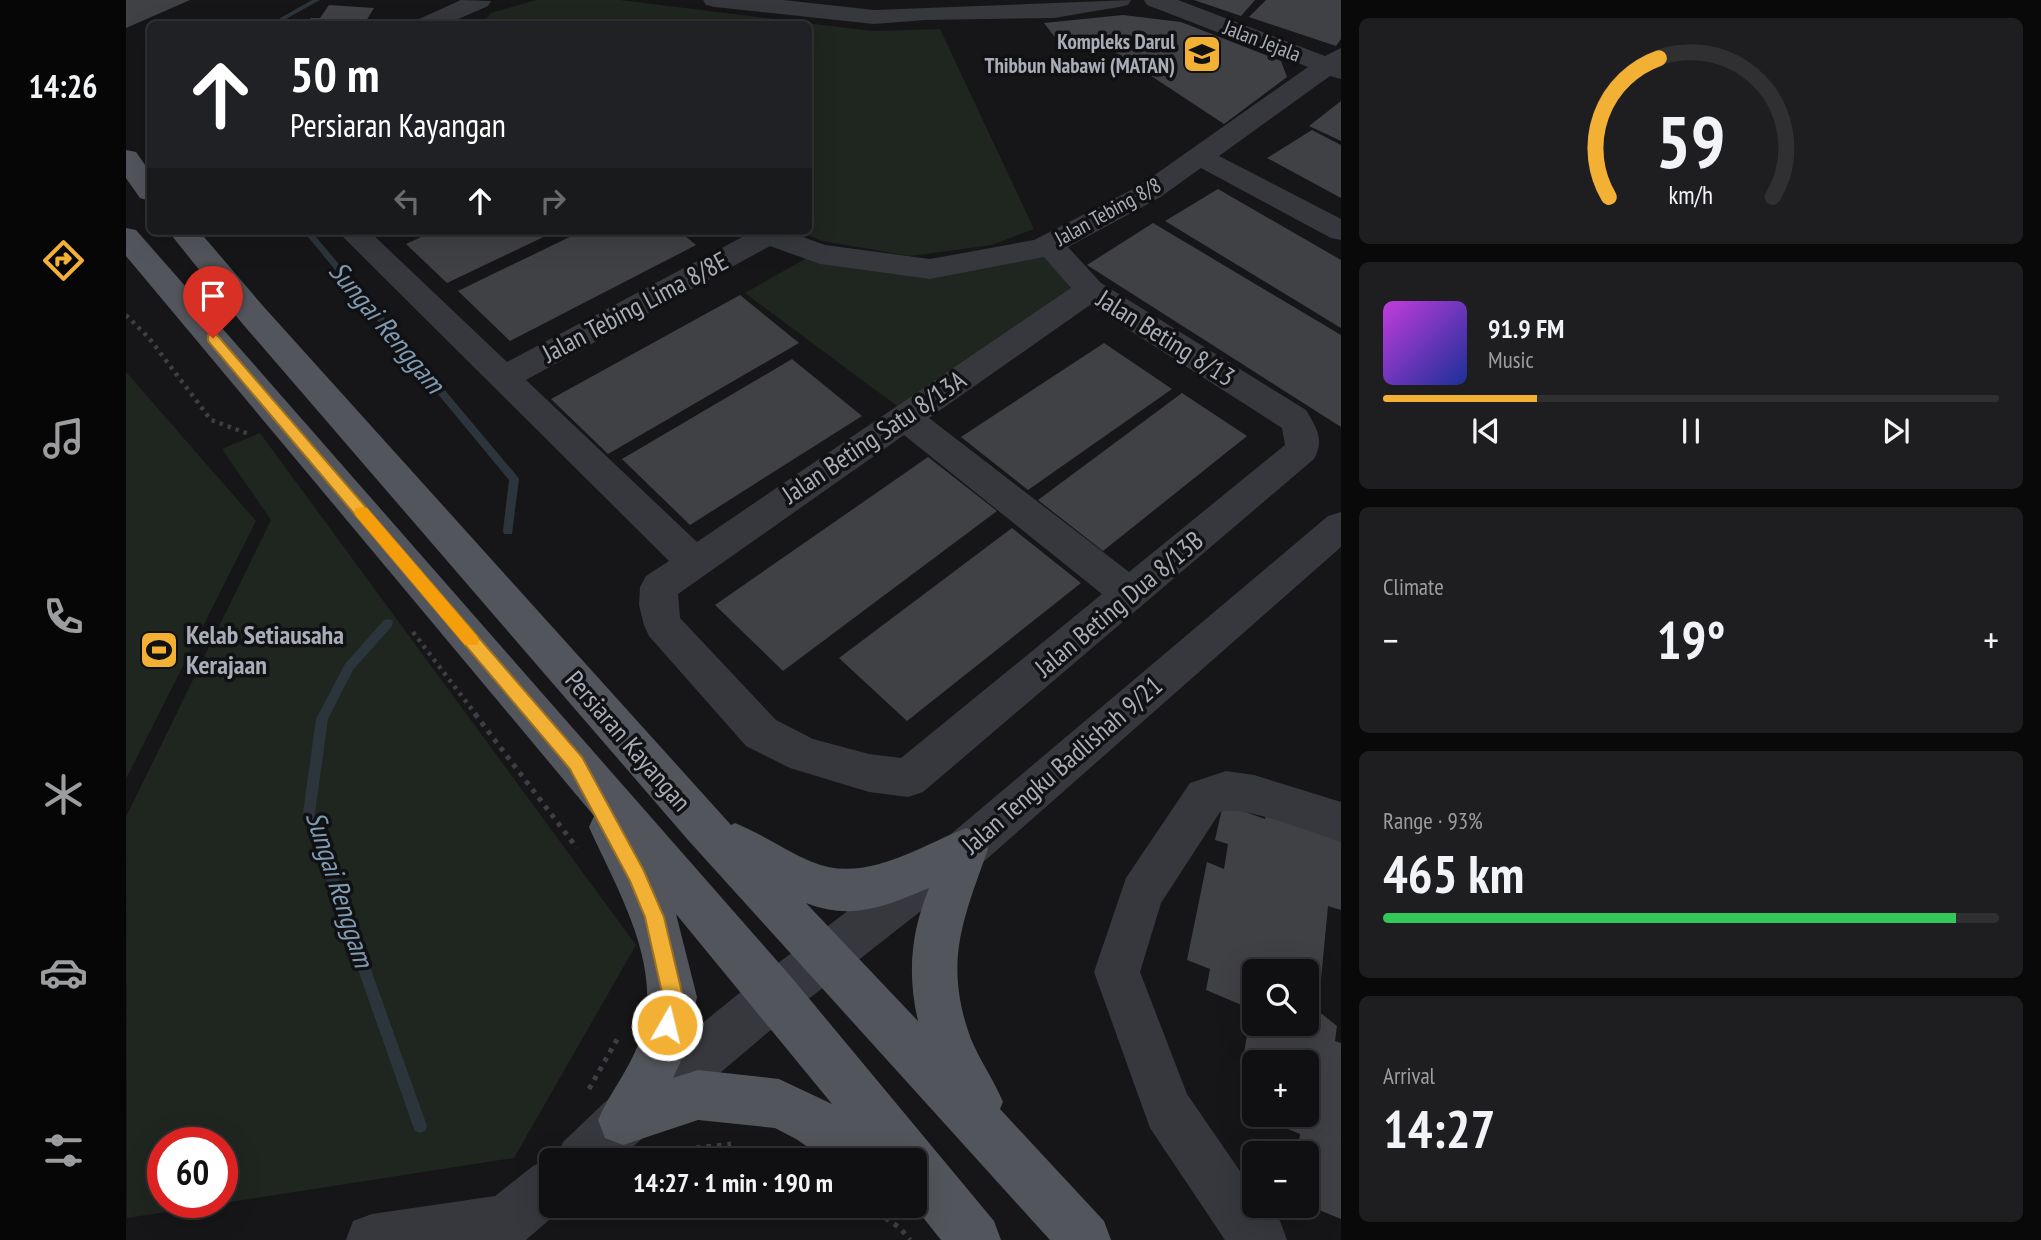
<!DOCTYPE html>
<html lang="en">
<head>
<meta charset="utf-8">
<style>
	body { margin:0; font-family:"PT Sans Narrow",sans-serif; background:#1e1e20; color:#f1f3f6; height:100vh; display:flex; flex-direction:column; font-size:26px; white-space:nowrap }
	* { box-sizing:border-box; margin:0 }
	p { font-size:23px; color:#9c9d9f }
	.icon { flex:none; width:38px; height:38px; fill:none; stroke:currentColor; stroke-width:2; stroke-linecap:round; stroke-linejoin:round }
	.map { position:relative; flex:1; overflow:hidden }
	.drawer { display:flex; flex-direction:column; gap:18px; padding:18px; background:#09090a; width:700px }
	.drawer>* { flex:none }
	.guide { position:absolute; left:21px; top:21px; width:665px; height:214px; border-radius:10px; box-shadow:0 7px 28px #0002,0 0 0 2px #303032; background:#202124; color:#fff; overflow:hidden }
	.buttons { position:absolute; left:1116px; top:959px; display:grid; gap:14px }
	.buttons a { display:grid; place-items:center; width:77px; height:77px; border-radius:10px; background:#101012; box-shadow:0 7px 28px #0002,0 0 0 2px #303032; font-size:35px }
	.speed { position:absolute; left:21px; top:1127px; display:flex; gap:14px; font-size:35px; font-weight:700; text-align:center }
	.speed>* { display:grid; place-content:center; width:91px; height:91px; border-radius:50%; background:#101012; box-shadow:0 7px 28px #0002,0 0 0 2px #303032; line-height:1 }
	.speed .limit { border:10px solid #d22; background:#fff; color:#111 }
	.pin { position:absolute; display:grid; place-items:center; width:60px; height:60px; color:#fff; margin:-72px -30px; border-radius:50% 50% 50% 0; rotate:-45deg; box-shadow:0 0 7px #0007 }
	.pin .icon { rotate:45deg }
	.me { position:absolute; width:77px; margin:-38px; rotate:8deg; stroke-linejoin:round; filter:drop-shadow(0 0 5px #0008) }
	.turn { display:flex; align-items:center; gap:24px; height:147px; padding:0 28px; font-size:32px }
	.turn .icon { width:91px; height:91px; stroke-width:2.5 }
	.turn b { display:block; font-size:49px; line-height:60px }
	.lanes { display:flex; align-items:center; height:66px; padding:0 28px; background:#0003; justify-content:center; gap:35px; direction:ltr }
	.lanes .off { opacity:.35 }
	.big { font-size:52px; font-weight:700; line-height:1.1 }
	.drawer .widget { flex:1; display:flex; flex-direction:column; justify-content:center; gap:10px; min-width:0; padding:0 24px; border-radius:10px; background:#1e1e20 }
	.drawer .dial { align-items:center; gap:0 }
	.dial svg { height:182px; overflow:visible; fill:none; stroke:#303032; stroke-width:7; stroke-linecap:round; text-anchor:middle }
	.dial text { fill:#f1f3f6; stroke:none }
	.song { display:flex; align-items:center; gap:21px }
	.cover { width:84px; height:84px; border-radius:10px; background:linear-gradient(135deg,hsl(290 70% 55%),hsl(230 70% 35%)) }
	.played { height:7px; border-radius:4px; background:linear-gradient(90deg,#f2b134 25%,#303032 25%) }
	.keys { display:flex; justify-content:space-around; direction:ltr }
	.heat { display:flex; justify-content:space-between; align-items:center; font-size:38px; direction:ltr }
	.charge { height:10px; border-radius:5px; background:linear-gradient(90deg,#34c759 93%,#303032 0) }
	.trip { position:absolute; left:413px; top:1148px; width:388px; height:70px; border-radius:10px; background:#101012; box-shadow:0 7px 28px #0002,0 0 0 2px #303032; font-weight:700; line-height:70px; text-align:center }
	main { display:flex; flex:1; min-height:0 }
	.menu { display:flex; flex-direction:column; width:126px; justify-content:space-around; align-items:center; background:#060607; color:#9c9d9f }
	.menu .icon { width:49px; height:49px }
	.menu .active { color:#f2b134 }
	.menu b { font-size:32px; color:#f1f3f6 }
	.map>svg:first-child { display:block }
	.green { fill:#1e261f; fill-rule:evenodd }
	.lines { fill:none; stroke-linecap:round; stroke-linejoin:round }
	.stream { fill:#2c353c; fill-rule:evenodd }
	.building { fill:#404145; fill-rule:evenodd }
	.path-far1 { stroke:#3d3f44; stroke-width:4.5; stroke-dasharray:3.5 5; stroke-linecap:butt }
	.path { stroke:#3d3f44; stroke-width:5; stroke-dasharray:4.5 6; stroke-linecap:butt }
	.minor { fill:#37383d; fill-rule:evenodd }
	.major { fill:#53555c; fill-rule:evenodd }
	.route { fill:#f2b134; stroke:#9d7322; stroke-width:2 }
	.slow { fill:#f59e0b }
	.labels { text-anchor:middle; stroke-width:7; stroke-linejoin:round; paint-order:stroke }
	.far-street-label { font-size:21px; fill:#a8adb8; stroke:#111113 }
	.far-poi-label { font-size:21px; font-weight:bold; fill:#a8adb8; stroke:#111113; text-anchor:end }
	.street-label { font-size:26px; fill:#a8adb8; stroke:#111113 }
	.poi-label { font-size:26px; font-weight:bold; fill:#a8adb8; stroke:#111113; text-anchor:start }
	.water-label { font-size:28px; font-style:italic; fill:#7f9bb3; stroke:#111113 }
</style>
</head>
<body>
<main>
<nav class="menu">
<b>14:26</b>
<svg class="icon active" aria-label="directions" viewBox="0 0 24 24"><path d="M12 3l9 9-9 9-9-9zM9 14v-3h6M13 9l2 2-2 2"/></svg>
<svg class="icon" aria-label="music" viewBox="0 0 24 24"><path d="M9 18V5l10-2v13"/><circle cx="6" cy="18" r="3"/><circle cx="16" cy="16" r="3"/></svg>
<svg class="icon" aria-label="phone" viewBox="0 0 24 24"><path d="M5 4h4l2 5-3 2q2 4 5 5l2-3 5 2v4C11 20 4 13 5 4z"/></svg>
<svg class="icon" aria-label="climate" viewBox="0 0 24 24"><path d="M12 3v18M4 7l16 10M4 17L20 7"/></svg>
<svg class="icon" aria-label="car" viewBox="0 0 24 24"><path d="M5 17H2v-5l4-1 3-4h7l3 4 3 1v5h-3M9 17h6M6 11h13"/><circle cx="7" cy="17" r="2"/><circle cx="17" cy="17" r="2"/></svg>
<svg class="icon" aria-label="filters" viewBox="0 0 24 24"><path d="M4 7h16M4 17h16"/><circle cx="9" cy="7" r="2"/><circle cx="15" cy="17" r="2"/></svg>
</nav>
<div class="map">
<svg width="1215" height="1240" viewBox="0 0 1215 1240">
	<rect width="100%" height="100%" fill="#161618"/>
	<g class="green">
		<polygon points="410,0 494,0 746,31 814,29 908,229 866,245 784,256 696,241 673,231 682,231 682,24 356,24 365,13"/>
		<polygon points="684,256 804,274 922,256 946,290 771,406 619,293"/>
		<polygon points="0,372 130,521 0,779"/>
		<path d="M 134,433 L 510,945 L 388,1158 L 1,1218 L 0,817 L 145,520 L 96,449 ZM 37,1143 L 96,1143 L 96,1202 L 37,1202 Z"/>
	</g>
	<g class="lines">
		<g class="stream">
			<polygon points="186,0 194,0 151,24 144,24"/>
			<polygon points="177,231 185,231 391,476 393,479 386,534 378,534 377,531 383,480"/>
			<polygon points="262,619 266,620 267,623 266,626 227,670 202,719 189,813 301,1126 299,1131 294,1133 289,1131 287,1126 177,813 190,719 219,664 258,620"/>
		</g>
	</g>
	<g class="building">
		<polygon points="0,0 64,0 0,28"/>
		<polygon points="1068,0 1129,0 1115,16"/>
		<polygon points="1140,0 1215,0 1215,39 1210,46 1123,17"/>
		<polygon points="203,5 248,8 240,21 268,22 268,24 180,24 185,18 194,18"/>
		<polygon points="997,15 1055,22 1155,61 1161,77 1098,124 989,52 934,44 918,23"/>
		<polygon points="1215,101 1215,141 1183,126"/>
		<polygon points="1186,130 1215,145 1215,198 1141,158"/>
		<polygon points="1092,189 1215,260 1215,328 1039,221"/>
		<polygon points="1027,223 1215,335 1215,427 961,265"/>
		<polygon points="308,231 430,231 321,283 280,244"/>
		<polygon points="456,231 553,231 570,245 384,341 332,291"/>
		<polygon points="614,295 673,343 482,454 425,399"/>
		<polygon points="978,343 1046,389 902,490 835,437"/>
		<polygon points="666,359 736,416 564,525 496,459"/>
		<polygon points="1056,393 1121,436 977,551 912,500"/>
		<polygon points="802,457 871,511 657,671 589,605"/>
		<polygon points="886,528 955,583 781,721 713,658"/>
		<path d="M 1097,804 L 1139,819 L 1140,808 L 1215,828 L 1215,910 L 1202,906 L 1192,1011 L 1211,1026 L 1209,1041 L 1215,1043 L 1215,1219 L 1181,1205 L 1184,1157 L 1181,1153 L 1172,1152 L 1174,1134 L 1157,1127 L 1159,1115 L 1181,1115 L 1181,1062 L 1139,1062 L 1118,1054 L 1125,1009 L 1080,990 L 1084,969 L 1061,960 L 1081,862 L 1098,869 L 1102,844 L 1089,840 ZM 1129,971 L 1181,971 L 1181,1024 L 1129,1024 Z"/>
	</g>
	<g class="lines">
		<g class="path-far1">
			<polyline points="0,315 23,338 85,420 123,434"/>
			<polyline points="287,632 351,716"/>
		</g>
		<g class="path">
			<polyline points="349,714 451,848"/>
			<polyline points="463,1089 493,1036"/>
			<polyline points="530,1160 562,1149 605,1144"/>
			<polyline points="742,1206 774,1228 784,1240"/>
		</g>
		<g class="minor">
			<polygon points="335,0 365,1 362,6 321,24 290,24 293,19"/>
			<polygon points="577,0 657,0 748,10 1005,0 1002,5 993,7 928,18 799,20 748,24 589,7 580,5"/>
			<path d="M 1018,0 L 1052,0 L 1199,56 L 1215,48 L 1215,79 L 1204,76 L 1093,156 L 1215,219 L 1215,240 L 1205,238 L 1075,168 L 1033,198 L 942,247 L 975,283 L 1180,410 C 1190,427 1199,440 1188,459 L 797,792 L 782,797 L 743,792 L 664,768 L 620,746 L 523,636 L 518,625 L 513,605 L 514,587 L 520,576 L 543,561 L 211,231 L 243,231 L 381,362 L 620,235 L 617,231 L 660,231 L 699,245 L 804,259 L 908,240 L 1013,186 L 1182,67 L 1021,5 ZM 644,246 L 694,264 L 804,279 L 918,257 L 945,288 L 571,542 L 400,380 ZM 964,305 L 1156,428 L 1159,445 L 1003,572 L 803,418 ZM 778,435 L 976,594 L 775,758 L 743,754 L 687,739 L 650,720 L 554,618 L 552,594 Z"/>
			<polygon points="1215,512 1215,547 855,864 666,1012 491,1160 425,1160 425,1206 439,1206 400,1240 220,1240 227,1221 246,1214 369,1196 407,1166 425,1158 430,1160 437,1142 479,1102 632,978 825,834 1202,516"/>
			<path d="M 1100,771 L 1128,775 L 1215,802 L 1215,842 C 1189,834 1117,804 1094,812 L 1035,903 L 1014,972 L 1061,1094 L 1129,1193 L 1129,1206 L 1138,1206 L 1154,1221 L 1161,1240 L 1099,1240 L 1024,1128 L 968,972 L 1000,878 L 1064,783 Z"/>
		</g>
		<g class="major">
			<polygon points="0,150 10,152 24,172 24,201 14,198 0,178"/>
			<path d="M 0,228 L 10,230 L 666,978 L 868,1221 L 875,1240 L 815,1240 L 788,1206 L 789,1160 L 701,1160 L 670,1139 L 649,1128 L 572,1120 L 497,1145 L 479,1138 L 472,1120 C 483,1094 502,1071 512,1045 C 542,972 492,892 463,827 L 468,816 L 0,256 ZM 550,914 L 706,1104 L 653,1079 L 572,1070 L 547,1078 L 559,1052 L 571,997 Z"/>
			<path d="M 42,231 L 73,231 L 137,306 L 605,825 L 609,823 C 636,834 660,851 686,862 C 739,884 792,847 840,828 L 855,834 L 862,849 C 837,920 817,963 845,1039 C 854,1061 868,1080 877,1102 L 874,1109 L 978,1221 L 985,1240 L 924,1240 L 562,840 L 115,322 ZM 803,888 C 785,933 781,973 792,1021 L 680,903 C 726,921 760,906 803,888 Z"/>
		</g>
	</g>
	<polygon class="route" points="87,334 91,335 456,757 517,869 538,917 557,997 548,1032 541,1035 534,1032 531,1025 537,997 519,917 504,881 444,769 82,341 82,335"/>
	<polygon class="slow" points="236,507 241,508 351,636 353,640 351,645 339,645 230,516 228,512 230,508"/>
	<defs>
		<symbol id="school-square" viewBox="-11 -11 22 22"><rect x="-9" y="-9" width="18" height="18" rx="4" fill="#f2b134" stroke="#111113"/><path d="M0-5L7-2L0 1L-7-2ZM-4 1L0 2.5L4 1V4Q0 6-4 4Z" fill="#111"/></symbol>
		<symbol id="stadium-square" viewBox="-11 -11 22 22"><rect x="-9" y="-9" width="18" height="18" rx="4" fill="#f2b134" stroke="#111113"/><path d="M0-5a6.5 5 0 1 0 0 10a6.5 5 0 1 0 0-10ZM-3.5-1.8h7v3.6h-7Z" fill="#111"/></symbol>
	</defs>
	<g fill-rule="evenodd">
		<use href="#school-square" x="1054" y="32" width="44" height="44"/>
		<use href="#stadium-square" x="11" y="628" width="44" height="44"/>
	</g>
	<g class="labels">
		<g class="far-street-label">
			<text transform="translate(1136 41) rotate(21)" y="7">Jalan Jejala</text>
			<text transform="translate(982 212) rotate(-29)" y="7">Jalan Tebing 8/8</text>
		</g>
		<g class="far-poi-label">
			<text x="1049" y="49">Kompleks Darul<tspan x="1049" dy="24">Thibbun Nabawi (MATAN)</tspan></text>
		</g>
		<g class="street-label">
			<text transform="translate(509 307) rotate(-28)" y="9">Jalan Tebing Lima 8/8E</text>
			<text transform="translate(1040 338) rotate(32)" y="9">Jalan Beting 8/13</text>
			<text transform="translate(748 437) rotate(-34)" y="9">Jalan Beting Satu 8/13A</text>
			<text transform="translate(993 604) rotate(-40)" y="9">Jalan Beting Dua 8/13B</text>
			<text transform="translate(502 741) rotate(49)" y="9">Persiaran Kayangan</text>
			<text transform="translate(936 765) rotate(-41)" y="9">Jalan Tengku Badlishah 9/21</text>
		</g>
		<g class="poi-label">
			<text x="60" y="644">Kelab Setiausaha<tspan x="60" dy="30">Kerajaan</tspan></text>
		</g>
		<g class="water-label">
			<text transform="translate(261 327) rotate(50)" y="10">Sungai Renggam</text>
			<text transform="translate(214 889) rotate(72)" y="10">Sungai Renggam</text>
		</g>
	</g>
</svg>
<div class="buttons">
<a><svg class="icon" aria-label="search" viewBox="0 0 24 24"><circle cx="10" cy="10" r="6"/><path d="M15 15l6 6"/></svg></a>
<a>+</a>
<a>−</a>
</div>
<div class="speed"><div class="limit">60</div></div>
<div class="pin" style="left:87px;top:338px;background:#d93025"><svg class="icon" aria-label="arrive" viewBox="0 0 24 24"><path d="M6 21V4h12l-3 4 3 4H6"/></svg></div>
<svg class="me" style="left:541px;top:1025px" viewBox="-20 -20 40 40"><circle r="17" fill="#f2b134" stroke="#fff" stroke-width="3"/><path d="M0-11L8 9 0 5-8 9z" fill="#fff"/></svg>
<div class="trip">14:27 · 1 min · 190 m</div>
<div class="guide">
<div class="turn"><svg class="icon" aria-label="ahead" viewBox="0 0 24 24"><path d="M12 20V5M6 11l6-6 6 6"/></svg><div><b>50 m</b>Persiaran Kayangan</div></div>
<div class="lanes"><svg class="icon off" aria-label="left" viewBox="0 0 24 24"><path d="M17 20v-9H6M10 6l-5 5 5 5"/></svg><svg class="icon" aria-label="ahead" viewBox="0 0 24 24"><path d="M12 20V5M6 11l6-6 6 6"/></svg><svg class="icon off" aria-label="right" viewBox="0 0 24 24"><path d="M7 20v-9h11M14 6l5 5-5 5"/></svg></div>
</div>
</div>
<section class="drawer">
<div class="widget dial"><svg viewBox="0 0 100 80">
<path d="M14 69A42 42 0 1 1 86 69"/>
<path d="M14 69A42 42 0 0 1 36 8" stroke="#f2b134"/>
<text x="50" y="56" font-size="32" font-weight="700">59</text>
<text x="50" y="72" font-size="11">km/h</text>
</svg></div>
<div class="widget">
<div class="song"><i class="cover"></i><div><b>91.9 FM</b><p>Music</p></div></div>
<div class="played"></div>
<div class="keys"><svg class="icon" aria-label="previous" viewBox="0 0 24 24"><path d="M18 5L8 12l10 7zM5 5v14"/></svg><svg class="icon" aria-label="pause" viewBox="0 0 24 24"><path d="M8 5v14M16 5v14"/></svg><svg class="icon" aria-label="next" viewBox="0 0 24 24"><path d="M6 5l10 7-10 7zM19 5v14"/></svg></div>
</div>
<div class="widget"><p>Climate</p>
<div class="heat"><a>−</a><b class="big">19°</b><a>+</a></div>
</div>
<div class="widget"><p>Range · 93%</p><b class="big">465 km</b><div class="charge"></div></div>
<div class="widget"><p>Arrival</p><b class="big">14:27</b></div>
</section>
</main>
</body>
</html>
